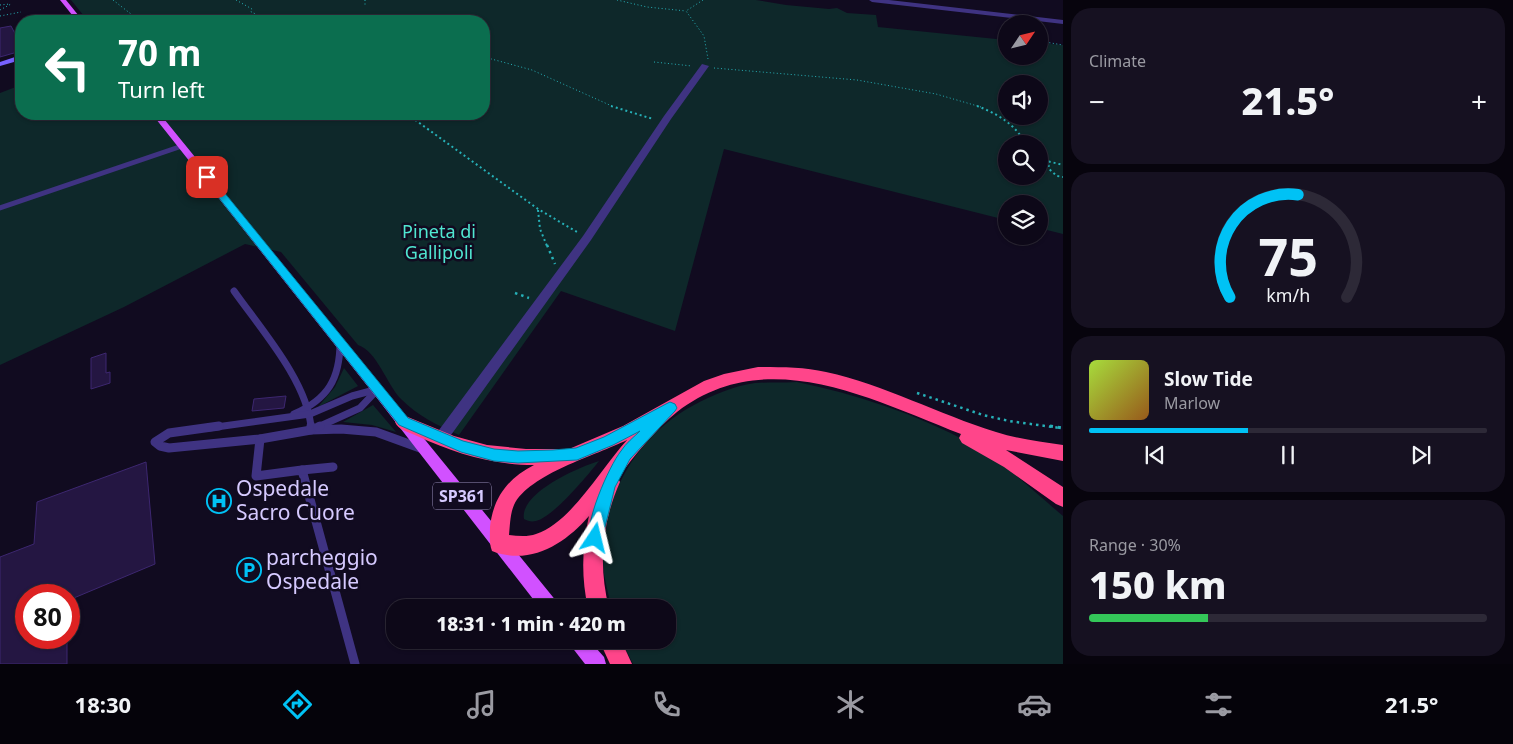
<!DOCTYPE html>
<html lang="en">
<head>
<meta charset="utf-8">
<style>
	body { margin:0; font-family:"Noto Sans",sans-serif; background:#161121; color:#f1f3f6; height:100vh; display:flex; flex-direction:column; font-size:19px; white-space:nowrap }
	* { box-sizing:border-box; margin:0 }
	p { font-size:16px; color:#9a9aa2 }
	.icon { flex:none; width:28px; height:28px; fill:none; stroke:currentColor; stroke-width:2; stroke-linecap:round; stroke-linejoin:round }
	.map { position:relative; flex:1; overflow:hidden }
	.drawer { display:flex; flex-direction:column; gap:8px; padding:8px; background:#07040d; width:450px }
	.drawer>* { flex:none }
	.hud { position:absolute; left:15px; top:15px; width:475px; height:105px; border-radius:20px; box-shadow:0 1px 4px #0004,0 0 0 1px #2d2937; background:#0b6e4f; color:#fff; overflow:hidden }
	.needle { width:32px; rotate:55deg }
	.fabs { position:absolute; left:998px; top:15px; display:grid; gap:10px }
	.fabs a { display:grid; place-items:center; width:50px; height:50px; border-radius:50%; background:#0d0818; box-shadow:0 1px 4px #0004,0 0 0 1px #2d2937; font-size:25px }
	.speed { position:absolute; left:15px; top:584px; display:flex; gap:10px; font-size:25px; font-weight:700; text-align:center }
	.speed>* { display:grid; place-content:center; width:65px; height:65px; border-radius:50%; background:#0d0818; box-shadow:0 1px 4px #0004,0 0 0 1px #2d2937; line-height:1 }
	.speed .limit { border:8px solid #d22; background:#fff; color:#111 }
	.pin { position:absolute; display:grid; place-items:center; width:42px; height:42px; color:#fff; margin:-21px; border-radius:10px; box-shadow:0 2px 8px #0006 }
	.me { position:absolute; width:55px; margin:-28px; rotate:10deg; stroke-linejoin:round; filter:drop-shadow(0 0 4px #0008) }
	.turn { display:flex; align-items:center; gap:18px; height:105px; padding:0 20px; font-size:22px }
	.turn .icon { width:65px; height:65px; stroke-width:2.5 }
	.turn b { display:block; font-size:35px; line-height:42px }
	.big { font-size:38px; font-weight:800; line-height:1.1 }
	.drawer .card { flex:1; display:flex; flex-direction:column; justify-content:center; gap:8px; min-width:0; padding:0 18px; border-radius:20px; background:#161121 }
	.drawer .dial { align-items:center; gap:0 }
	.dial svg { height:130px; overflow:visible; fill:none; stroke:#2d2937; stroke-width:7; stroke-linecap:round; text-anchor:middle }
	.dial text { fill:#f1f3f6; stroke:none }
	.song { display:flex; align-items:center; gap:15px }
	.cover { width:60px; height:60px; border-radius:8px; background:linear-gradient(135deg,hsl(80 70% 55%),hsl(30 70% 35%)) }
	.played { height:5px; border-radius:2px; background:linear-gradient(90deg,#00c2f5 40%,#2d2937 40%) }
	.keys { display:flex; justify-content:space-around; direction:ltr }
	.heat { display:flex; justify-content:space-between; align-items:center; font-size:28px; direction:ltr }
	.charge { height:8px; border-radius:4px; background:linear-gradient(90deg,#34c759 30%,#2d2937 0) }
	.trip { position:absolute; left:386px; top:599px; width:290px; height:50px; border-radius:20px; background:#0d0818; box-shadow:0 1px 4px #0004,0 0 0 1px #2d2937; font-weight:800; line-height:50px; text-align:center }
	.tab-bar { display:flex; height:80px; justify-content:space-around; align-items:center; background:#05030a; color:#9a9aa2 }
	.tab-bar .icon { width:35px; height:35px }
	.tab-bar .on { color:#00c2f5 }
	.tab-bar b { font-size:22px; color:#f1f3f6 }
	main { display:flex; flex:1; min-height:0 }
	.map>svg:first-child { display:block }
	.green { fill:#0e282a; fill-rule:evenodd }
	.building { fill:#241642; stroke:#3d2770 }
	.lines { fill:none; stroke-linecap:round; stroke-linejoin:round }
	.path-far3 { stroke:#26b0b7; stroke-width:1; stroke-dasharray:1 2.5; stroke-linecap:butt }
	.path-far2 { stroke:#26b0b7; stroke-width:2; stroke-dasharray:2 3; stroke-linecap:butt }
	.path-far1 { stroke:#26b0b7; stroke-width:2.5; stroke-dasharray:2.5 4; stroke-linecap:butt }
	.path { stroke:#26b0b7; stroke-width:3; stroke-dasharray:3 5; stroke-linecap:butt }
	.lane-far2 { stroke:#3f3382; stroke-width:5 }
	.lane-far1 { stroke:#3f3382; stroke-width:7 }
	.lane { stroke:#3f3382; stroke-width:9 }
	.street { fill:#3f3382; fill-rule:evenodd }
	.secondary { fill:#7761ff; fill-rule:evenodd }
	.primary { fill:#d151ff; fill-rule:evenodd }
	.highway { fill:#ff458a; fill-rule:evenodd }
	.route { fill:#00c2f5; stroke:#007e9f }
	.labels { text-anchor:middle; stroke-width:5; stroke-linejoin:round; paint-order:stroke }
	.shield { fill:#110b20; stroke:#9b91bc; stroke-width:1 }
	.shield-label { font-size:16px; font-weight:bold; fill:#d6caff }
	.park-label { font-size:18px; fill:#50e6d1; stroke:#110b20 }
	.near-poi-label { font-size:21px; fill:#d6caff; stroke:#110b20; text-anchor:start }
</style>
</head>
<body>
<main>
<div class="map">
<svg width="1063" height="664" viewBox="0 0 1063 664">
	<rect width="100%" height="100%" fill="#110b20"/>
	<g class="green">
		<path d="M 71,0 L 756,0 L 786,5 L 829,9 L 837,8 L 847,13 L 876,15 L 878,27 L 1006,40 L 1006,56 L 1039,56 L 1039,43 L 1063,45 L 1063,234 L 1039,228 L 1039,204 L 1006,204 L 1006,220 L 724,149 L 675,331 L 561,291 L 459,435 C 437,425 418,416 401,399 C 387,385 377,351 358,345 L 281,252 L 245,244 L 124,307 L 0,365 L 0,93 L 21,85 L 21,114 L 484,114 L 484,21 L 88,21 ZM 1006,84 L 1039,84 L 1039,116 L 1006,116 ZM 1006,144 L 1039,144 L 1039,176 L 1006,176 Z"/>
		<polygon points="344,368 358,386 318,407 335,387"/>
		<path d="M 797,382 C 856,394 916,414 970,443 C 1004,462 1033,491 1063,516 L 1063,664 L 633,664 L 621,640 L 668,640 L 668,608 L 611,608 C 609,596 606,585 604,574 C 597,505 633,437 694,405 C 713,395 733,386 755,383 C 769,382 783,383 797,382 Z"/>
		<polygon points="373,405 396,432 372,425 343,422"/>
		<path d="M 599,461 C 588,475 553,517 536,521 C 531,522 528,521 524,519 C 519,493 579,467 599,461 Z"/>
	</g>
	<g class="building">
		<polygon points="11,26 21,45 21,51 0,57 0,28"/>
		<polygon points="106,353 106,373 110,372 110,383 91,389 91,358"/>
		<polygon points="286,396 284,408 252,411 254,399"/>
		<polygon points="146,462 155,564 69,600 69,595 26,595 26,638 67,638 67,664 0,664 0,557 34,544 37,502"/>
	</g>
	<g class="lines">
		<g class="path-far3">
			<polyline points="113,0 140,21"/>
			<polyline points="236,0 252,9 251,12 273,21"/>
			<polyline points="365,0 365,5"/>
			<polyline points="617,0 647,7 686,11"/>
			<polyline points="703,0 686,11 704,36 708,59"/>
			<polyline points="0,5 10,4"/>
			<polyline points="0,10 11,4"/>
			<polyline points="0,16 21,12"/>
			<polyline points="1000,39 1006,38"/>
			<polyline points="1039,41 1063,45"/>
			<polyline points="484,57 532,70 614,107"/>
			<polyline points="654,62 692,66"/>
			<polyline points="714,68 857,80 936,94 981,107"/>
		</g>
		<g class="path-far2">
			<polyline points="611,106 653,119"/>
			<path d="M 977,106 C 996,113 1017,125 1025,144"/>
			<polyline points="407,114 538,209 577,232"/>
			<polyline points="1039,159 1063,165"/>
			<polyline points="1048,160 1049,169 1057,176 1063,177"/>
			<polyline points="538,210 540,229 547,246"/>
		</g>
		<g class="path-far1">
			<polyline points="547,245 555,264"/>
			<polyline points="515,293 529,298"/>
			<polyline points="917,393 983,415 1009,421 1060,428"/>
		</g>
		<polyline class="path" points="1050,426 1063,428"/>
		<polyline class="lane-far2" points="0,208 182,146"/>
		<g class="lane-far1">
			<path d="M 234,291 C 260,328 308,382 311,428"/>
			<path d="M 294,414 C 328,399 340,379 340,342"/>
			<polyline points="318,427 360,408 378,389"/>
			<polyline points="209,428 310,414 352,396 378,389"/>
		</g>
		<g class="lane">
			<polyline points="219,426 169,433 155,442 160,446 169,448 260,439 311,430 341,429 376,432 420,448"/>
			<polyline points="311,426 311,430"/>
			<polyline points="318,427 320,426"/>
			<polyline points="260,439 256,476 302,470 355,664"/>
			<polyline points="302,470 333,467"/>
		</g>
		<g class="street">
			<polygon points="869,0 889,0 1063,20 1063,24 872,2"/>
			<polygon points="702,64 709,66 671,119 591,240 446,442 441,444 436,442 434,438 436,434 583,236 664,116"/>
		</g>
		<polygon class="secondary" points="18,56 21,56 21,60 0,66 0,62"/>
		<g class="primary">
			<polygon points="60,0 66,0 83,21 77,21"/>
			<polygon points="152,114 160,114 557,602 560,608 540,608 373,393"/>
			<polygon points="568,640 589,640 604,657 606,664 585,664 571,646"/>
		</g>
		<g class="highway">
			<path d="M 758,367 C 781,367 804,367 826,372 C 885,385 938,414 996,432 C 1018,439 1040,442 1063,445 L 1063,461 L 1006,450 L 1063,487 L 1063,507 L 1056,504 L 1004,467 L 962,443 L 959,438 L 961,434 C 871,399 766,343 677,412 C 657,428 633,457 618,478 L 620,482 C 602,522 598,565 609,608 L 588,608 C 581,577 582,546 589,516 C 565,544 530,566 492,551 C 489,543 490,536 490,527 C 493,498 508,478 534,465 C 492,465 454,453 417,436 C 409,432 398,430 395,422 L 397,417 L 403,415 L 454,436 L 487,445 L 526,449 L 569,449 L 623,426 L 704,381 L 724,374 ZM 627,440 C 602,467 571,523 536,534 C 528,537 518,536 509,535 C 510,526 510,514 514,505 C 529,474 597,455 627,440 Z"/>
			<polygon points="599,640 621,640 632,664 610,664"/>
		</g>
	</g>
	<path class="route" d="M 207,174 L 210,175 L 408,418 L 463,441 L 494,449 L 518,451 L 553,450 L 576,448 L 604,437 L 666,404 L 670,402 L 675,404 L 677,408 L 675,411 L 630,459 L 615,487 L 601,543 L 595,545 L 590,543 C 583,525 609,466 621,451 C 626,443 634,437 640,431 L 613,445 L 577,460 L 518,463 L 494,461 L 461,452 L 399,425 L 204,179 L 204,175 Z"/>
	<defs>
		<symbol id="hospital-ring" viewBox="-11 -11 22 22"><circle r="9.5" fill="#110b20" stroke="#00c2f5" stroke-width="1.5"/><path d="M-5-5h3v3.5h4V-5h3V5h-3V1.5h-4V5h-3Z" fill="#00c2f5"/></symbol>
		<symbol id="parking-ring" viewBox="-11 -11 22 22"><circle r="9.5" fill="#110b20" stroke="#00c2f5" stroke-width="1.5"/><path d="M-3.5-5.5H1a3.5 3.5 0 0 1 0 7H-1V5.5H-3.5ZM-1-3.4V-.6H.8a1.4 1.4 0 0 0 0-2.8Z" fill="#00c2f5"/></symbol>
	</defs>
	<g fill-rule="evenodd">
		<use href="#hospital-ring" x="205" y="487" width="28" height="28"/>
		<use href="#parking-ring" x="235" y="556" width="28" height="28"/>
	</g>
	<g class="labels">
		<rect class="shield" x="433" y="482.5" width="58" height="27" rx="4"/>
		<g class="shield-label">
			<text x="462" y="502">SP361</text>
		</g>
		<g class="park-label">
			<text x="439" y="238">Pineta di<tspan x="439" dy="21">Gallipoli</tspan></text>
		</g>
		<g class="near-poi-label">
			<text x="236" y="496">Ospedale<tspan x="236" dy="24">Sacro Cuore</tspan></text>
			<text x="266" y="565">parcheggio<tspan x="266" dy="24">Ospedale</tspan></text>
		</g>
	</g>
</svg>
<div class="fabs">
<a><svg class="needle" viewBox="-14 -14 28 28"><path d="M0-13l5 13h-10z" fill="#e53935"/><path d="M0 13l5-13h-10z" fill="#9a9aa2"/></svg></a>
<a><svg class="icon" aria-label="sound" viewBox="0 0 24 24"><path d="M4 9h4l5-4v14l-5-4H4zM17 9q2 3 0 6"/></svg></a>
<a><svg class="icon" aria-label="search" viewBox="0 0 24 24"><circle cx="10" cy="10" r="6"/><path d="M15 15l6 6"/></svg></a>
<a><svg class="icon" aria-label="layers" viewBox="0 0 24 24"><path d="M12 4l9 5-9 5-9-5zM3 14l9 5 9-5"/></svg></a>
</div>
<div class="speed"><div class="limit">80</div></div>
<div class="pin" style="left:207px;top:177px;background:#d93025"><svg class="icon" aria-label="arrive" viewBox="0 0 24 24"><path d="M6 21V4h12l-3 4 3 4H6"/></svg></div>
<svg class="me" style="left:595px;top:538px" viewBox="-20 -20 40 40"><path d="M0-17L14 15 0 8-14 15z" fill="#00c2f5" stroke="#fff" stroke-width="4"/></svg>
<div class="trip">18:31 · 1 min · 420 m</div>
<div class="hud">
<div class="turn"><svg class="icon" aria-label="left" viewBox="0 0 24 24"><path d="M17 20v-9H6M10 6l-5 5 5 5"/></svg><div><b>70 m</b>Turn left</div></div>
</div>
</div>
<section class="drawer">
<div class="card"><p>Climate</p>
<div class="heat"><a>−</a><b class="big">21.5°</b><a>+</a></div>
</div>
<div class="card dial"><svg viewBox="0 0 100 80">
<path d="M14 69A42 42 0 1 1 86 69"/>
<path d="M14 69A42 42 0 0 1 56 6" stroke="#00c2f5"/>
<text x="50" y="56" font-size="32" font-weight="700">75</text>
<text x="50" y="72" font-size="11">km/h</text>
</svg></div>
<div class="card">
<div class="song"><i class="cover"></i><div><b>Slow Tide</b><p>Marlow</p></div></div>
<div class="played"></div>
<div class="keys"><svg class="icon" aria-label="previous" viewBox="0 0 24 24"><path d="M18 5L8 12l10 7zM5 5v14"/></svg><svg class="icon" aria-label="pause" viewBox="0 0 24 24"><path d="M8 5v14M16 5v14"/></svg><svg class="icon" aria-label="next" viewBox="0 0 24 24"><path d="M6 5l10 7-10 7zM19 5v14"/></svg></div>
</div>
<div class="card"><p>Range · 30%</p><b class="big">150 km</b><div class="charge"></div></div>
</section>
</main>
<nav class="tab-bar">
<b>18:30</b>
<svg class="icon on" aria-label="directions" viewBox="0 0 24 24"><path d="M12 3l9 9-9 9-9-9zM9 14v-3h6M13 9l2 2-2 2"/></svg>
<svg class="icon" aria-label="music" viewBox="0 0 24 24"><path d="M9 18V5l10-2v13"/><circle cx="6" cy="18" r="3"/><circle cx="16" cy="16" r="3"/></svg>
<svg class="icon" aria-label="phone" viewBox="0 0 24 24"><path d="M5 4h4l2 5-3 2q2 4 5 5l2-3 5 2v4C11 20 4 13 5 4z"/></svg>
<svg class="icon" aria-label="climate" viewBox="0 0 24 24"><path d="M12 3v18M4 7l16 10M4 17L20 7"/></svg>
<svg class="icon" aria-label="car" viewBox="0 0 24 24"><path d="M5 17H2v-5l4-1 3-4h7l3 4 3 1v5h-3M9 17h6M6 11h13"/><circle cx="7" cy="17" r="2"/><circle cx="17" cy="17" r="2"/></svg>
<svg class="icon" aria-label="filters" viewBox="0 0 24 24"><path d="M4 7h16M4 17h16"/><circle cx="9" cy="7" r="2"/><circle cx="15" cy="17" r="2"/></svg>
<b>21.5°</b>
</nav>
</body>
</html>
